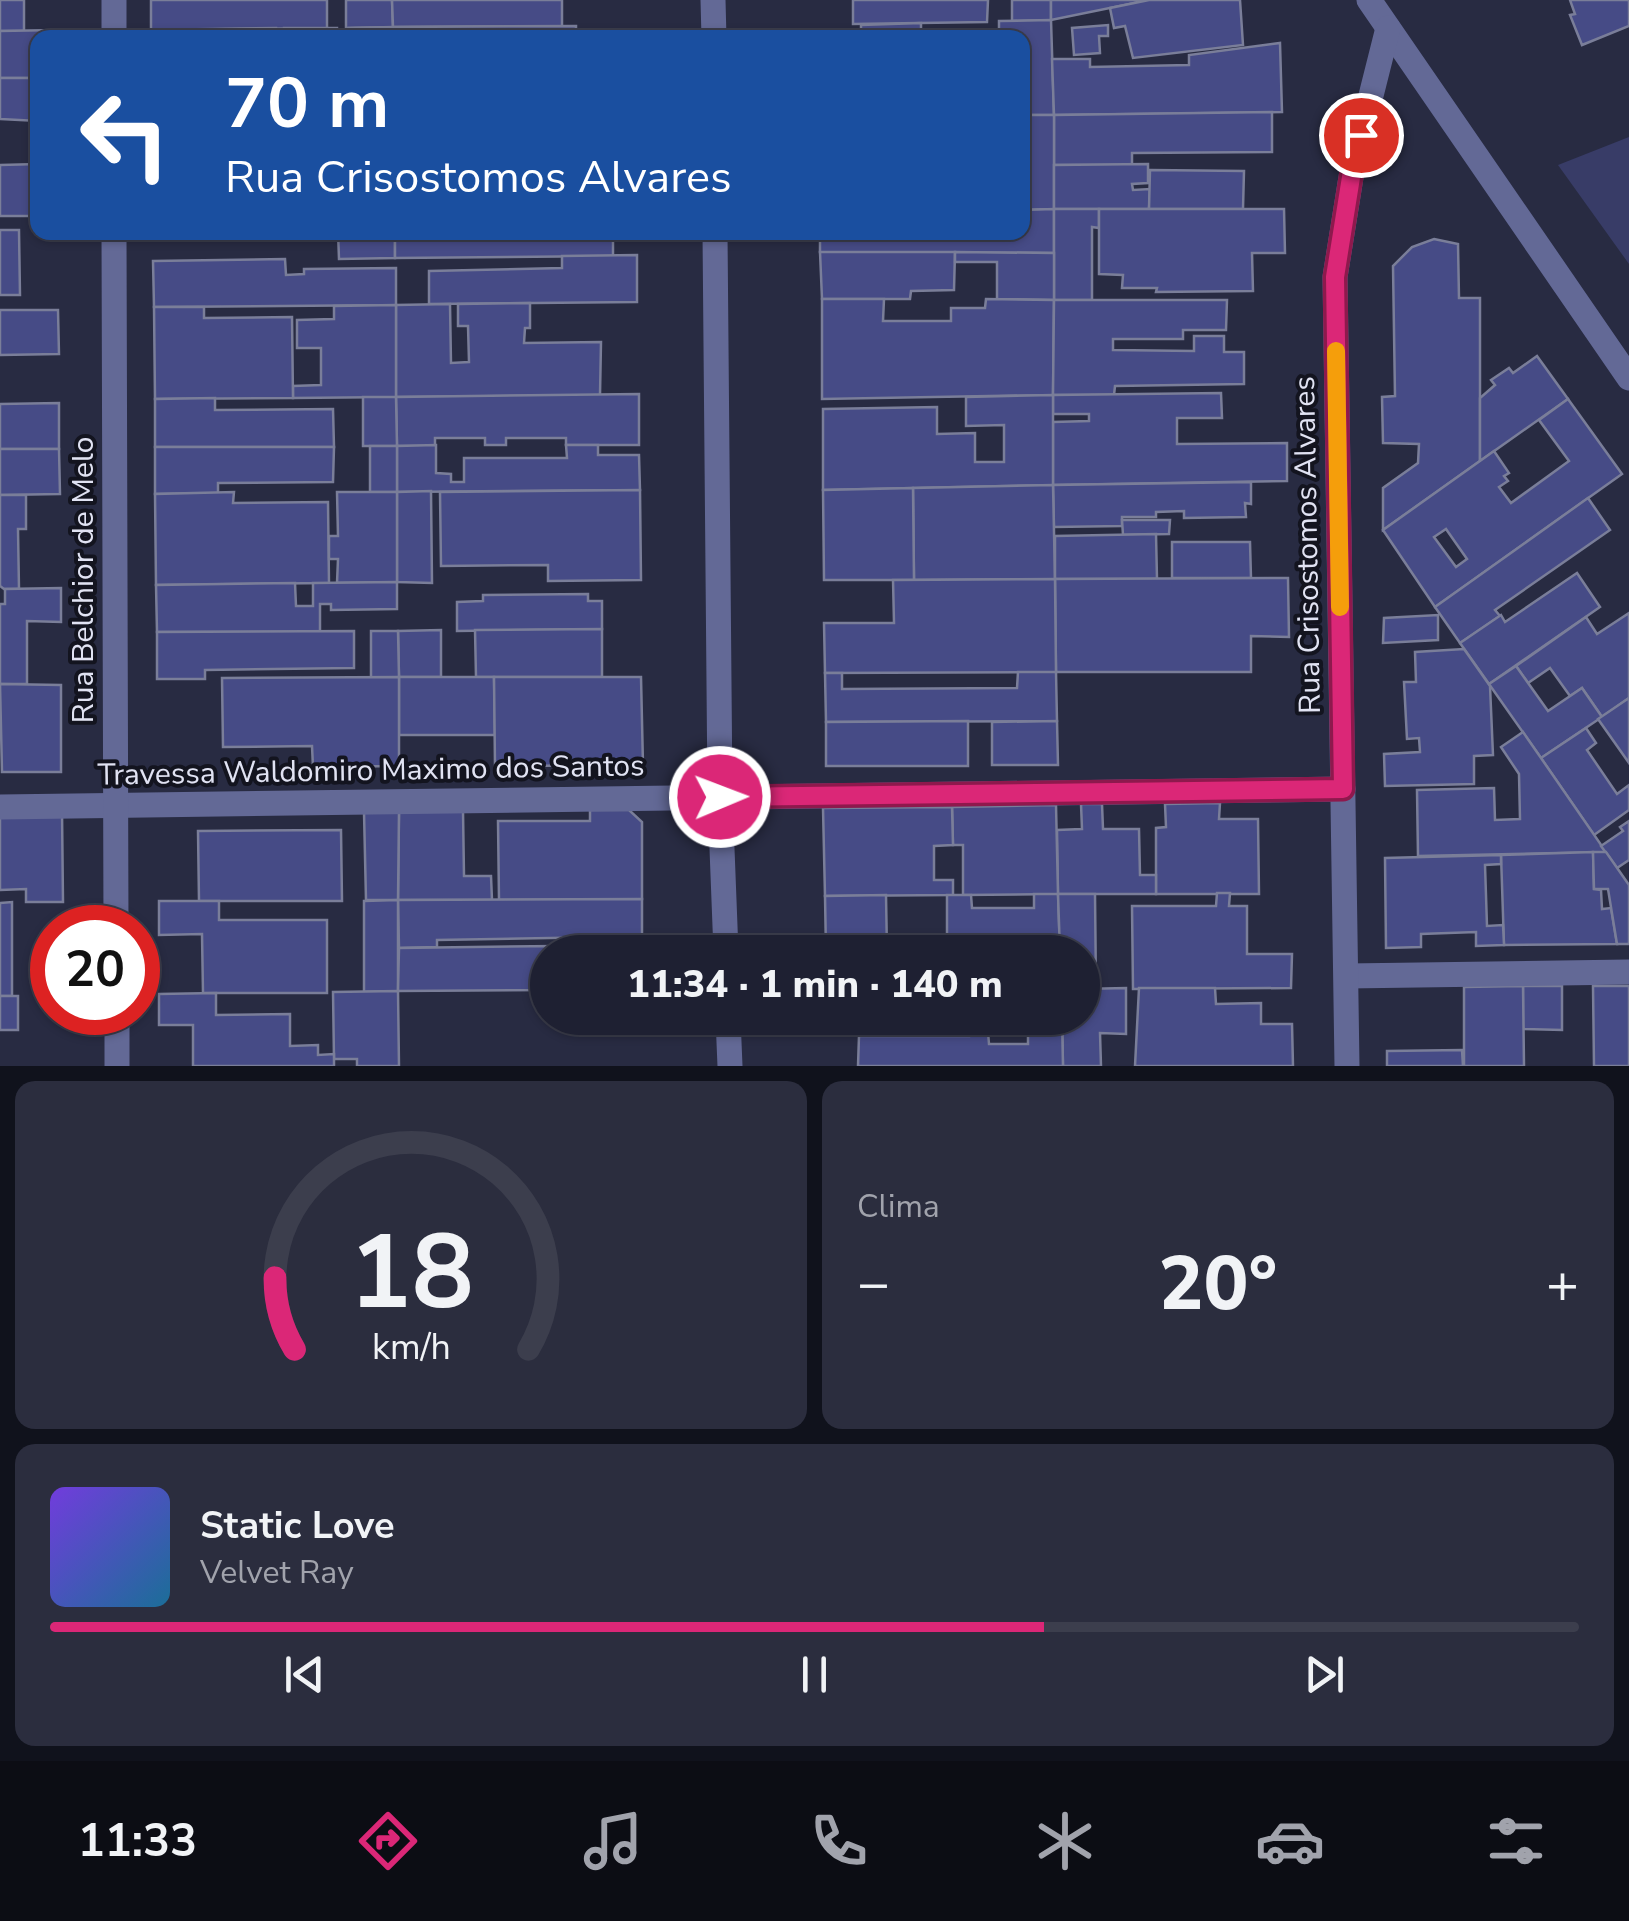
<!DOCTYPE html>
<html lang="pt">
<head>
<meta charset="utf-8">
<style>
	body { margin:0; font-family:"Nunito Sans",sans-serif; background:#2b2d3e; color:#f1f3f6; height:100vh; display:flex; flex-direction:column; font-size:38px; white-space:nowrap }
	* { box-sizing:border-box; margin:0 }
	p { font-size:32px; color:#a1a3ac }
	.icon { flex:none; width:55px; height:55px; fill:none; stroke:currentColor; stroke-width:2; stroke-linecap:round; stroke-linejoin:round }
	.map { position:relative; height:1066px; overflow:hidden }
	.side { display:flex; flex-direction:column; gap:15px; padding:15px; background:#10121c; flex:1 }
	.side>* { flex:none }
	.hud { position:absolute; left:30px; top:30px; width:1000px; height:210px; border-radius:20px; box-shadow:0 2px 8px #0004,0 0 0 2px #3c3e4d; background:#1a4fa0; color:#fff; overflow:hidden }
	.speed { position:absolute; left:30px; top:905px; display:flex; gap:20px; font-size:50px; font-weight:700; text-align:center }
	.speed>* { display:grid; place-content:center; width:130px; height:130px; border-radius:50%; background:#1e2032; box-shadow:0 2px 8px #0004,0 0 0 2px #3c3e4d; line-height:1 }
	.speed .limit { border:15px solid #d22; background:#fff; color:#111 }
	.pin { position:absolute; display:grid; place-items:center; width:85px; height:85px; color:#fff; margin:-42px; border:5px solid #fff; border-radius:50%; box-shadow:0 2px 10px #0007 }
	.me { position:absolute; width:110px; margin:-55px; rotate:89deg; stroke-linejoin:round; filter:drop-shadow(0 0 8px #0008) }
	.turn { display:flex; align-items:center; gap:35px; height:210px; padding:0 30px; font-size:45px }
	.turn .icon { width:130px; height:130px; stroke-width:2.5 }
	.turn b { display:block; font-size:70px; line-height:85px }
	.big { font-size:75px; font-weight:800; line-height:1.1 }
	.side .widget { flex:1; display:flex; flex-direction:column; justify-content:center; gap:15px; min-width:0; padding:0 35px; border-radius:20px; background:#2b2d3e }
	.side .dial { align-items:center; gap:0 }
	.dial svg { height:260px; overflow:visible; fill:none; stroke:#3c3e4d; stroke-width:7; stroke-linecap:round; text-anchor:middle }
	.dial text { fill:#f1f3f6; stroke:none }
	.song { display:flex; align-items:center; gap:30px }
	.cover { width:120px; height:120px; border-radius:15px; background:linear-gradient(135deg,hsl(260 70% 55%),hsl(200 70% 35%)) }
	.played { height:10px; border-radius:5px; background:linear-gradient(90deg,#db2777 65%,#3c3e4d 65%) }
	.keys { display:flex; justify-content:space-around; direction:ltr }
	.heat { display:flex; justify-content:space-between; align-items:center; font-size:55px; direction:ltr }
	.side .tiles { flex:1; display:grid; gap:15px; grid-template-columns:1fr 1fr }
	.widget:last-child { grid-column:span 2 }
	.trip { position:absolute; left:530px; top:935px; width:570px; height:100px; border-radius:50px; background:#1e2032; box-shadow:0 2px 8px #0004,0 0 0 2px #3c3e4d; font-weight:800; line-height:100px; text-align:center }
	.dock { display:flex; height:160px; justify-content:space-around; align-items:center; background:#0c0d14; color:#a1a3ac }
	.dock .icon { width:70px; height:70px }
	.dock .current { color:#db2777 }
	.dock b { font-size:45px; color:#f1f3f6 }
	.map>svg:first-child { display:block }
	.green { fill:#383c67 }
	.building { fill:#464b86; stroke:#7a7e99; stroke-width:2.5; fill-rule:evenodd }
	.lines { fill:none; stroke-linecap:round; stroke-linejoin:round }
	.lane { stroke:#636996; stroke-width:25 }
	.street { stroke:#636996; stroke-width:25 }
	.route-casing { stroke:#8e194d; stroke-width:25 }
	.route { stroke:#db2777; stroke-width:18 }
	.slow { stroke:#f59e0b; stroke-width:18 }
	.labels { text-anchor:middle; stroke-width:8; stroke-linejoin:round; paint-order:stroke }
	.street-label { font-size:30px; fill:#e1e3f3; stroke:#13141f }
</style>
</head>
<body>
<div class="map">
<svg width="1629" height="1066" viewBox="0 0 1629 1066">
	<rect width="100%" height="100%" fill="#282b42"/>
	<polygon class="green" points="1629,137 1629,264 1558,165"/>
	<g class="building">
		<rect x="0" y="0" width="24" height="31"/>
		<polygon points="151,0 327,0 327,28 151,30"/>
		<polygon points="346,0 392,0 393,27 346,28"/>
		<polygon points="392,0 562,0 562,26 393,27"/>
		<polygon points="853,0 988,0 987,22 853,24"/>
		<polygon points="1012,0 1051,0 1051,20 1012,21"/>
		<polygon points="1051,0 1149,0 1051,20"/>
		<polygon points="1149,0 1240,0 1243,45 1133,58 1125,26 1114,28 1110,8"/>
		<polygon points="1570,0 1629,0 1629,26 1582,45 1570,15 1575,14"/>
		<polygon points="1051,20 1054,115 1022,115 1022,38 999,38 999,21"/>
		<polygon points="921,23 921,38 861,38 861,25"/>
		<polygon points="1108,25 1108,36 1099,36 1100,53 1074,55 1072,28"/>
		<polygon points="576,26 576,38 393,38 393,27"/>
		<polygon points="393,27 393,38 349,38 349,28"/>
		<polygon points="276,28 276,38 151,38 151,30"/>
		<rect x="284" y="28" width="53" height="10"/>
		<polygon points="56,30 56,38 38,38 38,78 0,78 0,31"/>
		<polygon points="1280,43 1282,112 1054,115 1052,59 1090,59 1090,67 1189,65 1189,55"/>
		<polygon points="0,78 38,78 38,121 0,119"/>
		<polygon points="1272,112 1272,152 1132,153 1132,165 1054,165 1054,115"/>
		<polygon points="1022,115 1054,115 1054,209 1022,210"/>
		<polygon points="38,164 38,216 0,216 0,165"/>
		<polygon points="1148,164 1148,183 1132,184 1133,190 1150,189 1149,209 1054,209 1054,165"/>
		<polygon points="1150,170 1244,171 1243,209 1149,209"/>
		<polygon points="1054,209 1054,253 820,252 820,232 1022,232 1022,210"/>
		<polygon points="1054,209 1099,209 1099,228 1092,227 1092,300 1054,300"/>
		<polygon points="1099,209 1284,209 1285,253 1252,253 1253,291 1156,292 1157,288 1122,288 1123,275 1099,274"/>
		<polygon points="0,230 19,230 20,295 0,295"/>
		<polygon points="338,232 395,232 395,258 339,259"/>
		<polygon points="395,232 613,232 613,256 395,258"/>
		<polygon points="1434,239 1458,244 1459,298 1480,298 1480,461 1383,530 1383,488 1418,463 1419,444 1383,443 1382,397 1395,396 1393,266 1412,247"/>
		<polygon points="820,252 955,252 954,290 911,291 910,299 822,299"/>
		<polygon points="955,252 1054,253 1054,300 997,299 997,262 955,262"/>
		<polygon points="637,255 637,302 429,304 429,271 562,268 562,256"/>
		<polygon points="285,259 286,275 304,274 304,269 396,268 396,305 154,307 153,261"/>
		<polygon points="822,299 884,299 883,321 951,321 951,308 985,308 986,299 1054,300 1053,395 822,399"/>
		<polygon points="1054,300 1227,300 1226,330 1183,330 1183,339 1113,339 1113,350 1194,351 1194,336 1224,336 1224,352 1244,352 1244,384 1115,386 1114,395 1053,395"/>
		<polygon points="530,303 530,328 525,328 524,343 601,342 600,395 396,397 396,305 450,304 451,363 469,362 468,326 458,326 458,304"/>
		<polygon points="396,305 396,397 293,398 293,386 321,385 321,348 297,348 297,320 334,319 334,306"/>
		<polygon points="154,307 204,307 204,318 292,317 293,398 155,399"/>
		<polygon points="0,310 58,310 59,354 0,355"/>
		<polygon points="1537,356 1568,399 1480,461 1480,398 1495,385 1491,380 1509,368 1513,373"/>
		<polygon points="1221,393 1222,418 1177,418 1177,444 1287,443 1287,481 1053,485 1053,422 1089,421 1089,414 1053,414 1053,395"/>
		<polygon points="639,394 639,445 566,445 566,438 506,438 506,445 485,445 485,438 435,438 435,446 397,446 396,397"/>
		<polygon points="1053,395 1053,485 823,490 823,409 937,407 937,434 975,433 975,462 1004,462 1004,425 966,426 966,397"/>
		<polygon points="363,397 396,397 397,446 363,446"/>
		<polygon points="215,398 215,410 333,409 334,447 155,447 155,399"/>
		<path d="M 1568,399 L 1622,474 L 1435,607 L 1383,530 L 1494,451 L 1509,473 L 1504,476 L 1508,481 L 1499,487 L 1511,503 L 1569,461 L 1539,420 ZM 1446,529 L 1467,559 L 1456,567 L 1434,537 Z"/>
		<polygon points="59,403 59,449 0,449 0,404"/>
		<polygon points="566,445 598,445 598,455 639,455 640,490 397,492 397,446 436,445 436,473 451,474 451,482 464,482 464,458 567,458"/>
		<rect x="370" y="446" width="27" height="46"/>
		<polygon points="155,447 334,447 333,482 218,483 218,493 155,494"/>
		<polygon points="0,449 59,449 60,494 0,495"/>
		<polygon points="1251,482 1251,504 1245,503 1246,517 1184,518 1184,511 1156,512 1156,517 1122,517 1122,526 1054,527 1053,485"/>
		<polygon points="1053,485 1055,579 914,580 913,488"/>
		<polygon points="913,488 914,580 824,580 823,490"/>
		<polygon points="640,490 641,580 548,581 548,565 441,566 440,492"/>
		<polygon points="431,491 432,583 397,582 397,492"/>
		<polygon points="234,492 233,503 328,502 329,583 156,585 155,494"/>
		<polygon points="337,492 397,492 397,582 337,583 338,559 329,559 329,536 338,536"/>
		<polygon points="0,495 26,495 26,529 18,529 19,589 4,589 0,586"/>
		<polygon points="1588,498 1610,530 1495,610 1500,616 1460,643 1435,607"/>
		<polygon points="1122,520 1170,520 1169,534 1123,535"/>
		<polygon points="1156,534 1157,579 1055,579 1055,536"/>
		<polygon points="1172,542 1250,542 1251,578 1172,578"/>
		<polygon points="1577,573 1600,607 1489,684 1460,643 1501,615 1505,622"/>
		<polygon points="1288,578 1289,637 1251,636 1251,672 1056,672 1055,579"/>
		<polygon points="1055,579 1056,672 825,673 824,623 894,623 893,580"/>
		<polygon points="397,582 397,609 331,610 331,604 320,604 320,632 157,632 156,585 295,583 296,606 313,606 313,583"/>
		<polygon points="61,588 61,622 27,621 27,684 0,684 0,604 5,604 5,589"/>
		<polygon points="588,594 588,601 602,601 602,629 457,631 457,602 483,601 483,595"/>
		<polygon points="1629,613 1629,698 1602,717 1582,688 1570,696 1550,668 1528,683 1516,666 1586,617 1597,634"/>
		<polygon points="1438,615 1438,640 1383,643 1384,618"/>
		<polygon points="602,629 602,677 476,677 475,630"/>
		<polygon points="441,630 441,677 399,677 398,631"/>
		<polygon points="354,631 354,668 205,670 205,679 157,679 157,632"/>
		<polygon points="371,631 398,631 399,677 371,678"/>
		<polygon points="1464,649 1490,686 1493,755 1474,756 1474,784 1385,786 1384,754 1420,752 1419,738 1407,739 1404,682 1416,682 1415,652"/>
		<polygon points="1516,666 1548,711 1582,688 1602,717 1541,758 1489,684"/>
		<polygon points="1018,672 1056,672 1057,721 826,722 825,673 842,673 842,689 1017,688"/>
		<polygon points="399,677 494,677 495,735 399,735"/>
		<polygon points="399,677 399,766 313,767 312,746 223,747 222,678"/>
		<polygon points="494,677 641,677 643,765 495,766"/>
		<polygon points="0,684 61,685 61,772 2,772"/>
		<polygon points="1629,698 1629,763 1598,719"/>
		<polygon points="968,721 968,766 826,766 826,722"/>
		<polygon points="1057,721 1058,765 992,765 992,722"/>
		<polygon points="1586,728 1596,743 1587,750 1617,794 1629,785 1629,810 1594,835 1541,758"/>
		<polygon points="1523,732 1606,852 1418,856 1417,790 1494,788 1495,820 1520,819 1519,774 1501,747"/>
		<polygon points="1220,803 1219,819 1258,819 1259,894 1156,894 1156,828 1166,827 1165,804"/>
		<polygon points="1081,804 1102,804 1103,829 1139,829 1140,875 1156,875 1156,894 1058,894 1057,830 1082,829"/>
		<polygon points="1056,805 1058,894 963,895 963,845 953,845 952,807"/>
		<polygon points="952,807 953,845 934,846 934,880 953,880 953,895 825,896 823,808"/>
		<polygon points="590,810 629,810 642,822 642,899 499,900 498,821 590,821"/>
		<polygon points="62,811 63,902 26,902 26,889 0,890 0,812"/>
		<polygon points="463,811 464,876 491,876 492,900 398,900 399,812"/>
		<polygon points="364,812 399,812 398,900 366,900"/>
		<polygon points="1629,821 1629,860 1617,868 1601,846 1623,831 1620,827"/>
		<polygon points="341,830 342,901 199,901 198,831"/>
		<polygon points="1593,852 1594,889 1601,890 1602,909 1611,908 1617,944 1504,945 1501,855"/>
		<polygon points="1593,852 1606,852 1629,885 1629,944 1617,944 1608,889 1594,889"/>
		<polygon points="1501,855 1501,864 1485,865 1487,926 1503,925 1504,945 1476,946 1476,932 1421,934 1421,947 1386,948 1385,858"/>
		<polygon points="1217,893 1230,893 1229,906 1247,906 1247,954 1292,954 1291,988 1133,989 1132,906 1216,906"/>
		<polygon points="1034,894 1058,894 1060,952 947,952 947,895 971,895 972,908 1034,908"/>
		<polygon points="1058,894 1095,894 1096,988 1082,989 1082,952 1060,952"/>
		<polygon points="886,895 887,952 826,952 825,896"/>
		<polygon points="642,899 642,945 605,946 605,937 437,940 437,947 399,948 398,900"/>
		<polygon points="398,900 398,991 364,992 364,901"/>
		<polygon points="159,901 219,901 219,920 327,920 327,993 203,993 202,934 159,935"/>
		<polygon points="12,902 12,996 0,996 0,903"/>
		<polygon points="642,945 642,952 582,952 582,946"/>
		<polygon points="555,946 555,952 548,952 548,990 398,991 399,948"/>
		<polygon points="1523,986 1562,986 1562,1030 1523,1029"/>
		<polygon points="1523,986 1524,1066 1464,1066 1464,987"/>
		<polygon points="1593,986 1629,986 1629,1066 1594,1066"/>
		<polygon points="1126,988 1126,1034 1100,1033 1101,1066 1063,1066 1062,1018 1082,1018 1082,989"/>
		<polygon points="1139,988 1215,988 1216,1004 1261,1003 1261,1024 1292,1024 1293,1066 1135,1066"/>
		<polygon points="398,991 399,1066 357,1066 357,1059 334,1059 333,992"/>
		<polygon points="216,993 216,1015 290,1014 290,1046 318,1045 318,1055 334,1054 334,1066 193,1066 193,1025 159,1025 159,994"/>
		<rect x="0" y="996" width="18" height="34"/>
		<polygon points="827,1018 900,1018 900,1021 827,1022"/>
		<path d="M 969,1018 L 1062,1018 L 1063,1066 L 858,1066 L 859,1036 L 969,1036 ZM 1017,1025 L 1028,1025 L 1028,1044 L 989,1044 L 988,1032 L 1017,1031 Z"/>
		<polygon points="1462,1050 1463,1066 1387,1066 1387,1051"/>
	</g>
	<g class="lines">
		<g class="lane">
			<polyline points="0,807 1343,789"/>
			<polyline points="1347,976 1629,972"/>
		</g>
		<g class="street">
			<polyline points="114,0 114,38"/>
			<polyline points="713,0 714,38"/>
			<polyline points="1369,0 1629,378"/>
			<polyline points="114,232 116,928"/>
			<polyline points="715,232 720,797 726,952"/>
			<polyline points="117,1012 117,1066"/>
			<polyline points="728,1018 730,1066"/>
			<polyline points="1347,1066 1335,277 1352,171 1388,28"/>
		</g>
	</g>
	<g class="lines">
		<defs>
			<polyline id="route" points="720,797 1343,789 1335,277 1352,171 1361,135"/>
		</defs>
		<use href="#route" class="route-casing"/>
		<use href="#route" class="route"/>
		<polyline class="slow" points="1336,351 1340,607"/>
	</g>
	<g class="labels">
		<g class="street-label">
			<text transform="translate(1307 545) rotate(-91)" y="10">Rua Crisostomos Alvares</text>
			<text transform="translate(83 580) rotate(-90)" y="10">Rua Belchior de Melo</text>
			<text transform="translate(371 770) rotate(-1)" y="10">Travessa Waldomiro Maximo dos Santos</text>
		</g>
	</g>
</svg>
<div class="speed"><div class="limit">20</div></div>
<div class="pin" style="left:1361px;top:135px;background:#d93025"><svg class="icon" aria-label="arrive" viewBox="0 0 24 24"><path d="M6 21V4h12l-3 4 3 4H6"/></svg></div>
<svg class="me" style="left:720px;top:797px" viewBox="-20 -20 40 40"><circle r="17" fill="#db2777" stroke="#fff" stroke-width="3"/><path d="M0-11L8 9 0 5-8 9z" fill="#fff"/></svg>
<div class="trip">11:34 · 1 min · 140 m</div>
<div class="hud">
<div class="turn"><svg class="icon" aria-label="left" viewBox="0 0 24 24"><path d="M17 20v-9H6M10 6l-5 5 5 5"/></svg><div><b>70 m</b>Rua Crisostomos Alvares</div></div>
</div>
</div>
<section class="side">
<div class="tiles">
<div class="widget dial"><svg viewBox="0 0 100 80">
<path d="M14 69A42 42 0 1 1 86 69"/>
<path d="M14 69A42 42 0 0 1 8 47" stroke="#db2777"/>
<text x="50" y="56" font-size="32" font-weight="700">18</text>
<text x="50" y="72" font-size="11">km/h</text>
</svg></div>
<div class="widget"><p>Clima</p>
<div class="heat"><a>−</a><b class="big">20°</b><a>+</a></div>
</div>
<div class="widget">
<div class="song"><i class="cover"></i><div><b>Static Love</b><p>Velvet Ray</p></div></div>
<div class="played"></div>
<div class="keys"><svg class="icon" aria-label="previous" viewBox="0 0 24 24"><path d="M18 5L8 12l10 7zM5 5v14"/></svg><svg class="icon" aria-label="pause" viewBox="0 0 24 24"><path d="M8 5v14M16 5v14"/></svg><svg class="icon" aria-label="next" viewBox="0 0 24 24"><path d="M6 5l10 7-10 7zM19 5v14"/></svg></div>
</div>
</div>
</section>
<nav class="dock">
<b>11:33</b>
<svg class="icon current" aria-label="directions" viewBox="0 0 24 24"><path d="M12 3l9 9-9 9-9-9zM9 14v-3h6M13 9l2 2-2 2"/></svg>
<svg class="icon" aria-label="music" viewBox="0 0 24 24"><path d="M9 18V5l10-2v13"/><circle cx="6" cy="18" r="3"/><circle cx="16" cy="16" r="3"/></svg>
<svg class="icon" aria-label="phone" viewBox="0 0 24 24"><path d="M5 4h4l2 5-3 2q2 4 5 5l2-3 5 2v4C11 20 4 13 5 4z"/></svg>
<svg class="icon" aria-label="climate" viewBox="0 0 24 24"><path d="M12 3v18M4 7l16 10M4 17L20 7"/></svg>
<svg class="icon" aria-label="car" viewBox="0 0 24 24"><path d="M5 17H2v-5l4-1 3-4h7l3 4 3 1v5h-3M9 17h6M6 11h13"/><circle cx="7" cy="17" r="2"/><circle cx="17" cy="17" r="2"/></svg>
<svg class="icon" aria-label="filters" viewBox="0 0 24 24"><path d="M4 7h16M4 17h16"/><circle cx="9" cy="7" r="2"/><circle cx="15" cy="17" r="2"/></svg>
</nav>
</body>
</html>
